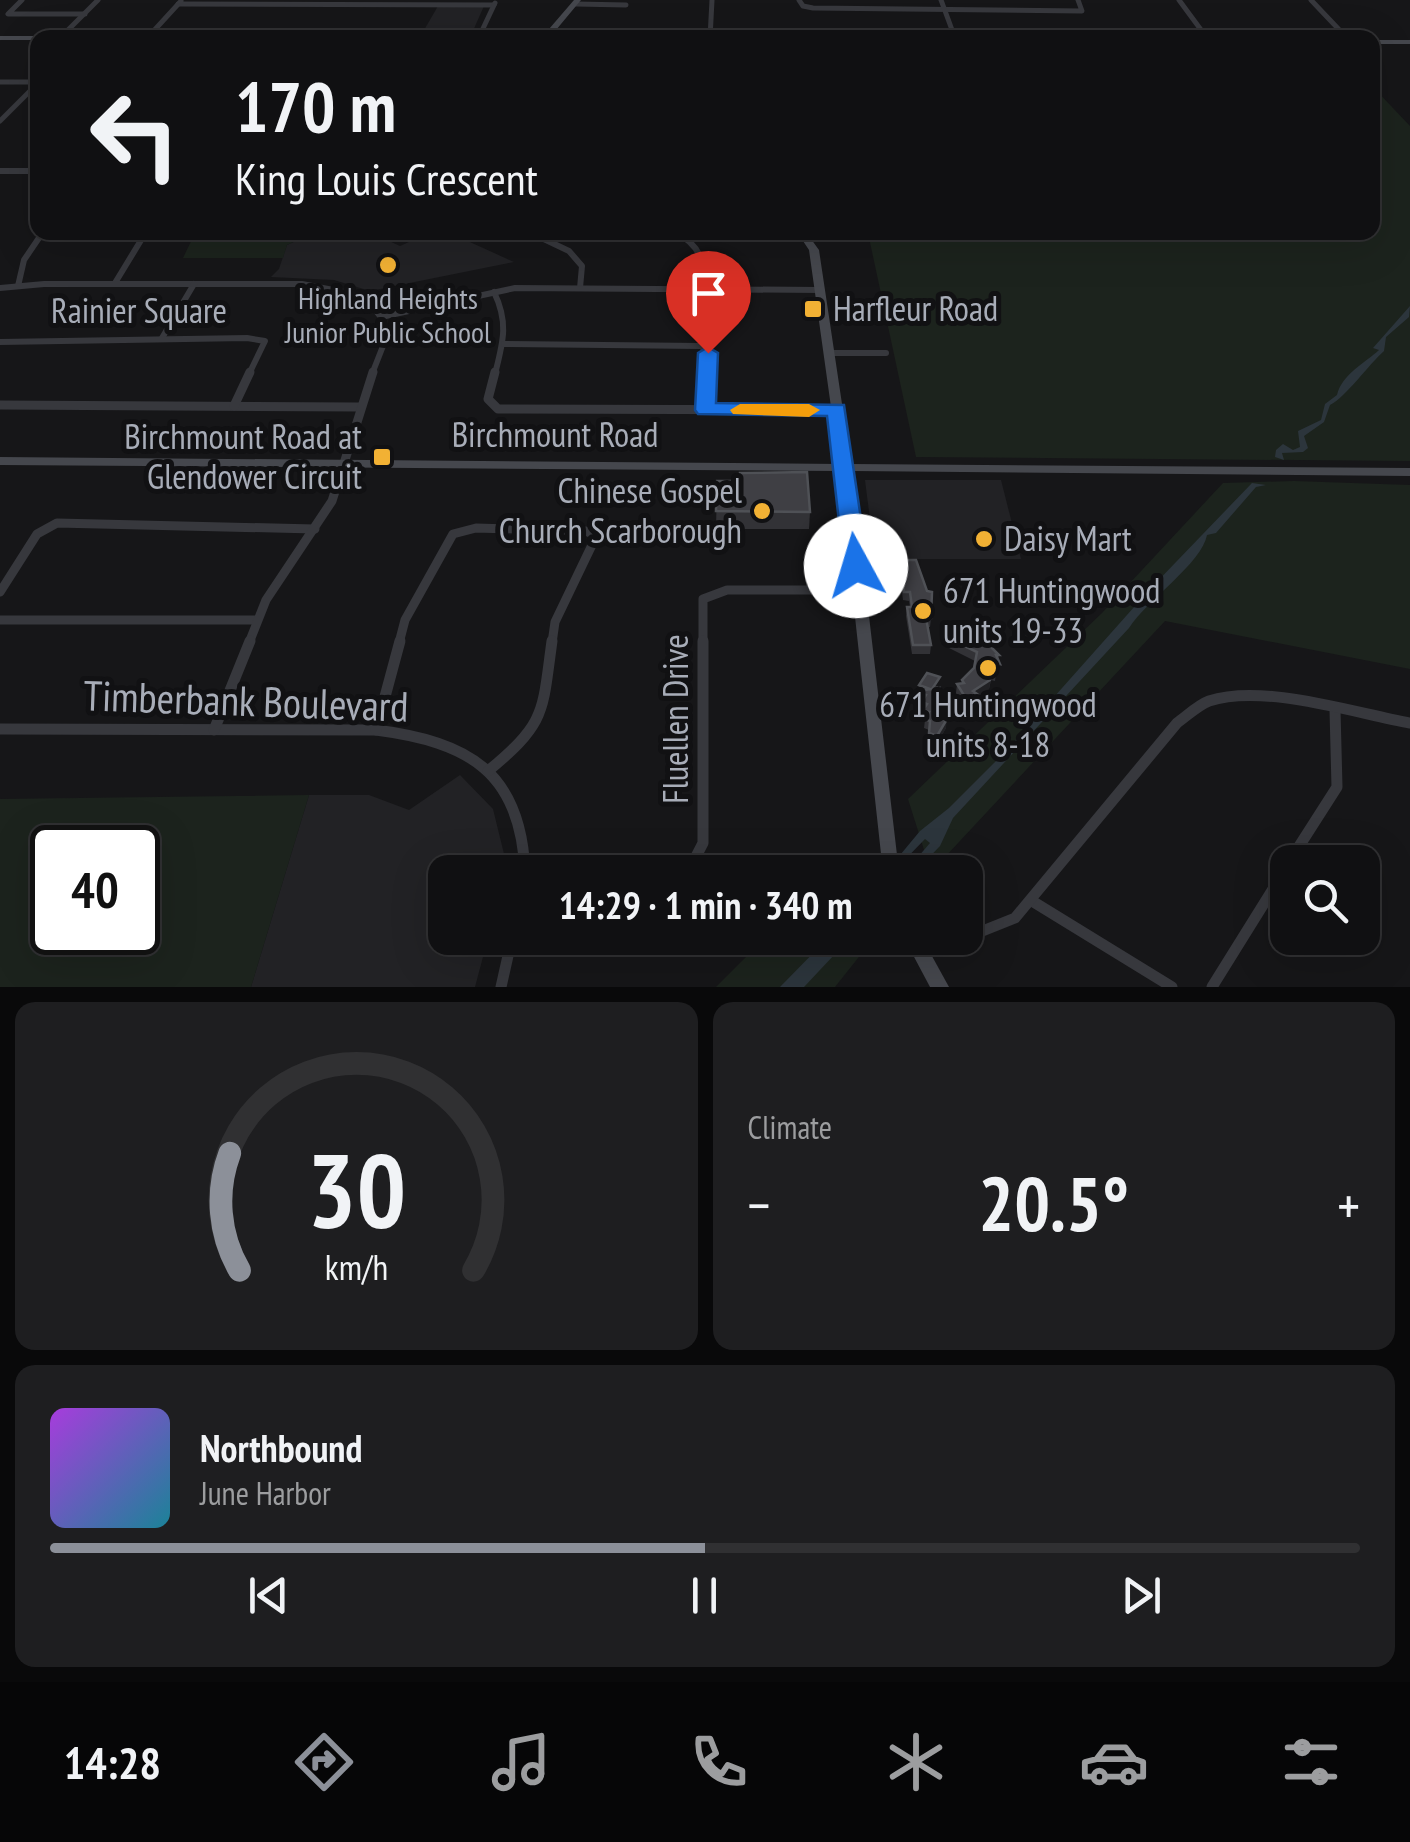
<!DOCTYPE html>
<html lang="en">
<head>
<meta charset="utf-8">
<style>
	body { margin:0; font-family:"PT Sans Narrow",sans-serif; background:#1e1e20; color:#f1f3f6; height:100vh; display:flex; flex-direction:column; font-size:38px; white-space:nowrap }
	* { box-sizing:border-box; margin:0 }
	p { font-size:32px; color:#9c9d9f }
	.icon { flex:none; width:55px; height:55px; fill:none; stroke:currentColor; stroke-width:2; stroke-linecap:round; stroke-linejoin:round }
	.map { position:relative; height:987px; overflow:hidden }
	.side { display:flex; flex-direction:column; gap:15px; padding:15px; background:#09090a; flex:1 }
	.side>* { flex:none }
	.hud { position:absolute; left:30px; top:30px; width:1350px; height:210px; border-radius:20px; box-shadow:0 10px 40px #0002,0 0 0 2px #303032; background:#101012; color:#f1f3f6; overflow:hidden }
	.buttons { position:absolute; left:1270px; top:845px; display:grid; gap:20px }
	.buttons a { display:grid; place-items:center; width:110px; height:110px; border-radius:20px; background:#101012; box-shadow:0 10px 40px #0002,0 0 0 2px #303032; font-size:50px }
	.speed { position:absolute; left:30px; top:825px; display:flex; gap:20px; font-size:50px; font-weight:700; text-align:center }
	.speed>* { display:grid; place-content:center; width:130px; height:130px; border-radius:50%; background:#101012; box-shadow:0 10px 40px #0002,0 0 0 2px #303032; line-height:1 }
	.speed .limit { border:5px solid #111; border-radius:15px; background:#fff; color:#111 }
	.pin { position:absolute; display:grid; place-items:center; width:85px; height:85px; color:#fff; margin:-102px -42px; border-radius:50% 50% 50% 0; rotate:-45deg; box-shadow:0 0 10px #0007 }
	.pin .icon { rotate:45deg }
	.me { position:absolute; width:110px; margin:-55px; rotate:354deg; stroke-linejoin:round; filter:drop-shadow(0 0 8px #0008) }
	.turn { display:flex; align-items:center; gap:35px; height:210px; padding:0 40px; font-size:45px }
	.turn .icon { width:130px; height:130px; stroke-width:2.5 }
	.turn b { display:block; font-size:70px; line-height:85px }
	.big { font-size:75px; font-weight:700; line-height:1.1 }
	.side .card { flex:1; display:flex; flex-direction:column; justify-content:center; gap:15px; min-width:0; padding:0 35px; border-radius:20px; background:#1e1e20 }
	.side .dial { align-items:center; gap:0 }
	.dial svg { height:260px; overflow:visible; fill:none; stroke:#303032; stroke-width:7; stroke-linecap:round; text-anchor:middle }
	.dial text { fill:#f1f3f6; stroke:none }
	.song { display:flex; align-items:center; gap:30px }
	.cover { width:120px; height:120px; border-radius:15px; background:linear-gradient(135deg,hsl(280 70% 55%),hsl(190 70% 35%)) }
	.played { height:10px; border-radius:5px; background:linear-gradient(90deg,#8c9099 50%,#303032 50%) }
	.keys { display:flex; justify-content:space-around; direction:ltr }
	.heat { display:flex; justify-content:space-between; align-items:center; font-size:55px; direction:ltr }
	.side .tiles { flex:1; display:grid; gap:15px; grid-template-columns:1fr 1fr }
	.card:last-child { grid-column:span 2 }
	.trip { position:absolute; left:428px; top:855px; width:555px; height:100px; border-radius:20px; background:#101012; box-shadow:0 10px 40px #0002,0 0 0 2px #303032; font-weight:700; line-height:100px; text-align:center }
	.tabs { display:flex; height:160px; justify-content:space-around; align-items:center; background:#060607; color:#9c9d9f }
	.tabs .icon { width:70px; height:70px }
	.tabs .on { color:#8c9099 }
	.tabs b { font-size:45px; color:#f1f3f6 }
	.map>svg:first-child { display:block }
	.built { fill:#222225 }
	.green { fill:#1c231d; fill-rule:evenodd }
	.water { fill:#2c353c }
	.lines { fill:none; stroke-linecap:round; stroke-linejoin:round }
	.street-far3 { stroke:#37383d; stroke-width:5 }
	.street-far2 { stroke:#37383d; stroke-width:6 }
	.street-far1 { stroke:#37383d; stroke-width:9 }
	.street { stroke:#37383d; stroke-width:11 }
	.secondary { fill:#45474d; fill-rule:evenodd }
	.wall { fill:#323236 }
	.shaded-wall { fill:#212124 }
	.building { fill:#3f3f44; stroke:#4f5156; stroke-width:2.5 }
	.route { fill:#1a73e8; stroke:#114b97; stroke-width:2.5 }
	.slow { fill:#f59e0b }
	.poi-dot { fill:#f2b134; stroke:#111113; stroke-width:4 }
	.labels { text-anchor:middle; stroke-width:10; stroke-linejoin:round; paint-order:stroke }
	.far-poi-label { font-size:30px; fill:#a8adb8; stroke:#111113 }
	.poi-label { font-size:35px; fill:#a8adb8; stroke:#111113; text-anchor:start }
	.street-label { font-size:35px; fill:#a8adb8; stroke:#111113 }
	.near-street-label { font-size:42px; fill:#a8adb8; stroke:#111113 }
</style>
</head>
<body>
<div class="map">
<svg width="1410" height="987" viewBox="0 0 1410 987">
	<rect width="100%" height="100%" fill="#161618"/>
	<g class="built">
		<polygon points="438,6 484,6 472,33 423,32"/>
		<polygon points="312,233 372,233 400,246 429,233 450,233 514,262 370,291 334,280 271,277 279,269 287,245"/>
		<polygon points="865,480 1001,480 1021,559 875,559"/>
		<polygon points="460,775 493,809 505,858 503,872 445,872 445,938 488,938 475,987 251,987 309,795 369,795 409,810"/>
	</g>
	<g class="green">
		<polygon points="1373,87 1410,126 1410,461 916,457 868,233 1372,232"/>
		<polygon points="195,233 195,232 312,233 287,245 283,258 183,258"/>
		<polygon points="1294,481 1410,485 1410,669 1165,621 931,872 908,799 1102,613 1223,483"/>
		<path d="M 309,795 L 251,987 L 0,987 L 0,799 ZM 52,848 L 138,848 L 138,932 L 52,932 Z"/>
		<polygon points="765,938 874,938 835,987 716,987"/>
	</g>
	<g class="water">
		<path d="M 1410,306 L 1409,317 L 1386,337 L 1384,351 C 1369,364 1346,397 1330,405 L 1324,422 L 1304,436 L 1308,448 L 1303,452 L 1282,453 L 1284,460 L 1275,457 L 1276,450 L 1283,444 L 1293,450 L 1300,447 L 1298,431 L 1321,420 L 1325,404 L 1337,395 C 1342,374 1365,363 1379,350 L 1373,348 Z"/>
		<path d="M 1252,483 L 1266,485 L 1256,487 L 1216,533 L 1207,535 C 1202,563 1148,599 1129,628 L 953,818 L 940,846 L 915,872 L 905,872 L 930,843 L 925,839 L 893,872 L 886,872 L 920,831 L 949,808 L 1005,752 L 1151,588 Z"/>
		<polygon points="828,938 850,938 804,987 780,987"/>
	</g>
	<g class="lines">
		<g class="street-far3">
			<polyline points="22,0 8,14 85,14"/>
			<polyline points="799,0 803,6 813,8 1082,11 1078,0"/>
			<polyline points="941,0 955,38"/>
			<polyline points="1179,0 1207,38"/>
			<polyline points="1311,0 1347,38"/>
			<polyline points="178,4 494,5"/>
			<polyline points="576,4 626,5"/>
			<polyline points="149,36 181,1"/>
			<polyline points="479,37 495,3"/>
			<polyline points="60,38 98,0"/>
			<polyline points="710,38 712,0"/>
			<polyline points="0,82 38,82"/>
			<polyline points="0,121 38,83"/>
		</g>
		<g class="street-far2">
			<polyline points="0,171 38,171"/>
			<polyline points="529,232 569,251 582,266 580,288"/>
			<path d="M 675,232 C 701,245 704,262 706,289"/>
			<polyline points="115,283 146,232"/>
			<polyline points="18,286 24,260 43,232"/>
			<polyline points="0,288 44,284 302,284 349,293 372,306 381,317 383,346 372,374"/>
			<path d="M 494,292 C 509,323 503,342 495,374"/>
			<polyline points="381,317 515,288 820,290"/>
			<polyline points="162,338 194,284"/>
			<polyline points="0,342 247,338 265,341 249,374"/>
			<polyline points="504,344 701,346 708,353 707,374"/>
			<polyline points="829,353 886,353"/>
		</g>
		<g class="street-far1">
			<polyline points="495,372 488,399 498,409 837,410"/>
			<polyline points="0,405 359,407"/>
			<polyline points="234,406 250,372"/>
			<polyline points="705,410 707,372"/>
			<polyline points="0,592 37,534 57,523 315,529"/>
			<polyline points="0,620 257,620"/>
			<polyline points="249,643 266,600 332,501 373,372"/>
			<polyline points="399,643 405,620 453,534 476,528 586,531 594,535 592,545 555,622 552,643"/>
			<polyline points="703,643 703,599 727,590 859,590"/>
		</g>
		<g class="street">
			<path d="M 0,729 L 376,730 C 469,742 521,772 525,872"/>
			<polyline points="214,730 250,641"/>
			<polyline points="376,730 400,641"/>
			<path d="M 488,771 C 547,722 542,713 552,641"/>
			<polyline points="1289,862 1337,787 1335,710"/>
			<polyline points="688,872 703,843 703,641"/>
			<polyline points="1032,901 1172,987"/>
			<path d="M 917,946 L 970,936 L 1015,918 L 1177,723 C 1187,716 1198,705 1209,701 C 1263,683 1354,713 1410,723"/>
			<polyline points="501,987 512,938"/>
			<polyline points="1212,987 1288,865"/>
		</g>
		<g class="secondary">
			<polygon points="574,0 581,0 551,36 649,36 652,38 38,38 38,40 0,40 0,36 543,36"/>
			<rect x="1372" y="40" width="38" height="4"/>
			<polygon points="797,232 806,232 819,250 851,464 1410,468 1410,476 852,471 899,872 883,872 839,471 0,465 0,457 839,464 809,250"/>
			<polygon points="904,938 922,938 949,987 930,987"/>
		</g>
	</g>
	<g class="wall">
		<polygon points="717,481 810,512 809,529 716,529"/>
		<polygon points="900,560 931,618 930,627 928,627 931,645 930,654 912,654 906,616 907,607 910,607 909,601 903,600 899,569"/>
		<polygon points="950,627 999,655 998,660 1000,664 999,673 996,673 995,681 991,680 989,689 977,697 976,703 963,706 956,693 957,684 961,684 962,680 974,669 975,661 947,647"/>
		<polygon points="919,685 938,686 939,692 943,694 942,701 942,709 946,710 946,728 936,745 928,742 929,730 924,728 925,720 922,719 922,703 916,701"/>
	</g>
	<g class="shaded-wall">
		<polygon points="992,671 989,689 977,697 976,703 963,706 965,697"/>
		<polygon points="947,719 946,728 936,745 937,736"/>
	</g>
	<g class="building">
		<polygon points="807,472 810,512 716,511 717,481 740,481 740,473"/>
		<polygon points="900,560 916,560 927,591 932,592 931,618 926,618 931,645 913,645 907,607 912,607 910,592 904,592"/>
		<polygon points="950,627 963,628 984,640 999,655 996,655 1000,664 995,663 996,672 992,671 990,680 973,691 977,694 965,697 957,684 964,683 962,680 974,668 977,652 948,638"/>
		<polygon points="927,673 940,677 932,689 939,688 937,692 943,694 939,700 943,702 939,708 946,710 942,717 947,719 937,736 929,733 930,721 925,719 929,712 923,710 927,704 922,702 926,695 917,692 930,689 919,685"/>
	</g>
	<polygon class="route" points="708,347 718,353 716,403 844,405 868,566 865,572 848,572 844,566 827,416 698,414 695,410 698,353"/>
	<polygon class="slow" points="740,404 809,404 820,410 809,417 733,414 730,410"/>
	<g class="poi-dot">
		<circle cx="388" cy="265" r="10"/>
		<rect x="803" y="299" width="20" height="20" rx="5"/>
		<rect x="372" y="447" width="20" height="20" rx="5"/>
		<circle cx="762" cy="511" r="10"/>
		<circle cx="984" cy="539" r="10"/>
		<circle cx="923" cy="611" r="10"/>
		<circle cx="988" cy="668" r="10"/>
	</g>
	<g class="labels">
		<g class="far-poi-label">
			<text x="388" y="309">Highland Heights<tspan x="388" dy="34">Junior Public School</tspan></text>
		</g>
		<g class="poi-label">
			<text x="833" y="321">Harfleur Road</text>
			<text x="362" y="449" text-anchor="end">Birchmount Road at<tspan x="362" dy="40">Glendower Circuit</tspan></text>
			<text x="742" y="503" text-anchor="end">Chinese Gospel<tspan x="742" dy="40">Church Scarborough</tspan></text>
			<text x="1004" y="551">Daisy Mart</text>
			<text x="943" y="603">671 Huntingwood<tspan x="943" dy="40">units 19-33</tspan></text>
			<text x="988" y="717" text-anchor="middle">671 Huntingwood<tspan x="988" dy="40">units 8-18</tspan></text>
		</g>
		<g class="street-label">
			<text x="139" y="323">Rainier Square</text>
			<text x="555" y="447">Birchmount Road</text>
			<text transform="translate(676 719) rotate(-90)" y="12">Fluellen Drive</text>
		</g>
		<g class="near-street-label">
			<text transform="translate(246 701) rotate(2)" y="15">Timberbank Boulevard</text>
		</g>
	</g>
</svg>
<div class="buttons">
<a><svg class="icon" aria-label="search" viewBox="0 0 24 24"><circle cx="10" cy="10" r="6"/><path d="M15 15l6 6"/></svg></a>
</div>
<div class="speed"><div class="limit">40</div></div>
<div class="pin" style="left:708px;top:353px;background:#d93025"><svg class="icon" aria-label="arrive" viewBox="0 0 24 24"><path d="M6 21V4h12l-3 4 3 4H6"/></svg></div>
<svg class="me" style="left:856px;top:566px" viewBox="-20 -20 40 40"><circle r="19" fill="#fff"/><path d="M0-13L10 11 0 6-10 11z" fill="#1a73e8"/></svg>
<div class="trip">14:29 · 1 min · 340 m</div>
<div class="hud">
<div class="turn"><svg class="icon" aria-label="left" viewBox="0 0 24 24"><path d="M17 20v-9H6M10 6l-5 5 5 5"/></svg><div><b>170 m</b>King Louis Crescent</div></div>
</div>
</div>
<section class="side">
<div class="tiles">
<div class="card dial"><svg viewBox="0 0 100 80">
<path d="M14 69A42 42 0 1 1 86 69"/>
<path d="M14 69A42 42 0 0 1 11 33" stroke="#8c9099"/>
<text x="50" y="56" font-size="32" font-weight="700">30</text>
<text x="50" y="72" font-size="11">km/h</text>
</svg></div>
<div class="card"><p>Climate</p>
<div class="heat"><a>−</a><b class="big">20.5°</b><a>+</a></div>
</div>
<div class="card">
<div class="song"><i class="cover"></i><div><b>Northbound</b><p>June Harbor</p></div></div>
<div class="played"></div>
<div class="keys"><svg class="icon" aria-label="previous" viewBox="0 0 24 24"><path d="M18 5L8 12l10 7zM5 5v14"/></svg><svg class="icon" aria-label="pause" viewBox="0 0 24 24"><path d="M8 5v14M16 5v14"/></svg><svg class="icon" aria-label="next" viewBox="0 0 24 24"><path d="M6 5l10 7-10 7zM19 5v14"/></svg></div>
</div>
</div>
</section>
<nav class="tabs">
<b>14:28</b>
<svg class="icon on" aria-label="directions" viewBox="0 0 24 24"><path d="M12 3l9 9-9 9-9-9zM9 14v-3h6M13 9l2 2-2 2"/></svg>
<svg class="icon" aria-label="music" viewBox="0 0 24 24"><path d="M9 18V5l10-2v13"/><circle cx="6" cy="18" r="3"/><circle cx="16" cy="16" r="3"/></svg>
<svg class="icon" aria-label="phone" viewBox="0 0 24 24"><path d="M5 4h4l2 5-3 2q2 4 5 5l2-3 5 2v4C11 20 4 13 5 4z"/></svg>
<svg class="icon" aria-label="climate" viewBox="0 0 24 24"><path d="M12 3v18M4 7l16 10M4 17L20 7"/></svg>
<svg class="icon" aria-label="car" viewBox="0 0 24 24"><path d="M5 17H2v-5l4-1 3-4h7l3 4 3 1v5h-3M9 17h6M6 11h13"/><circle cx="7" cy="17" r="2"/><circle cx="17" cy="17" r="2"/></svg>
<svg class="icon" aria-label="filters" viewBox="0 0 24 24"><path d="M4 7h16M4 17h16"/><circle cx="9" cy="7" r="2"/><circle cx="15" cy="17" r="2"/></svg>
</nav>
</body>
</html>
